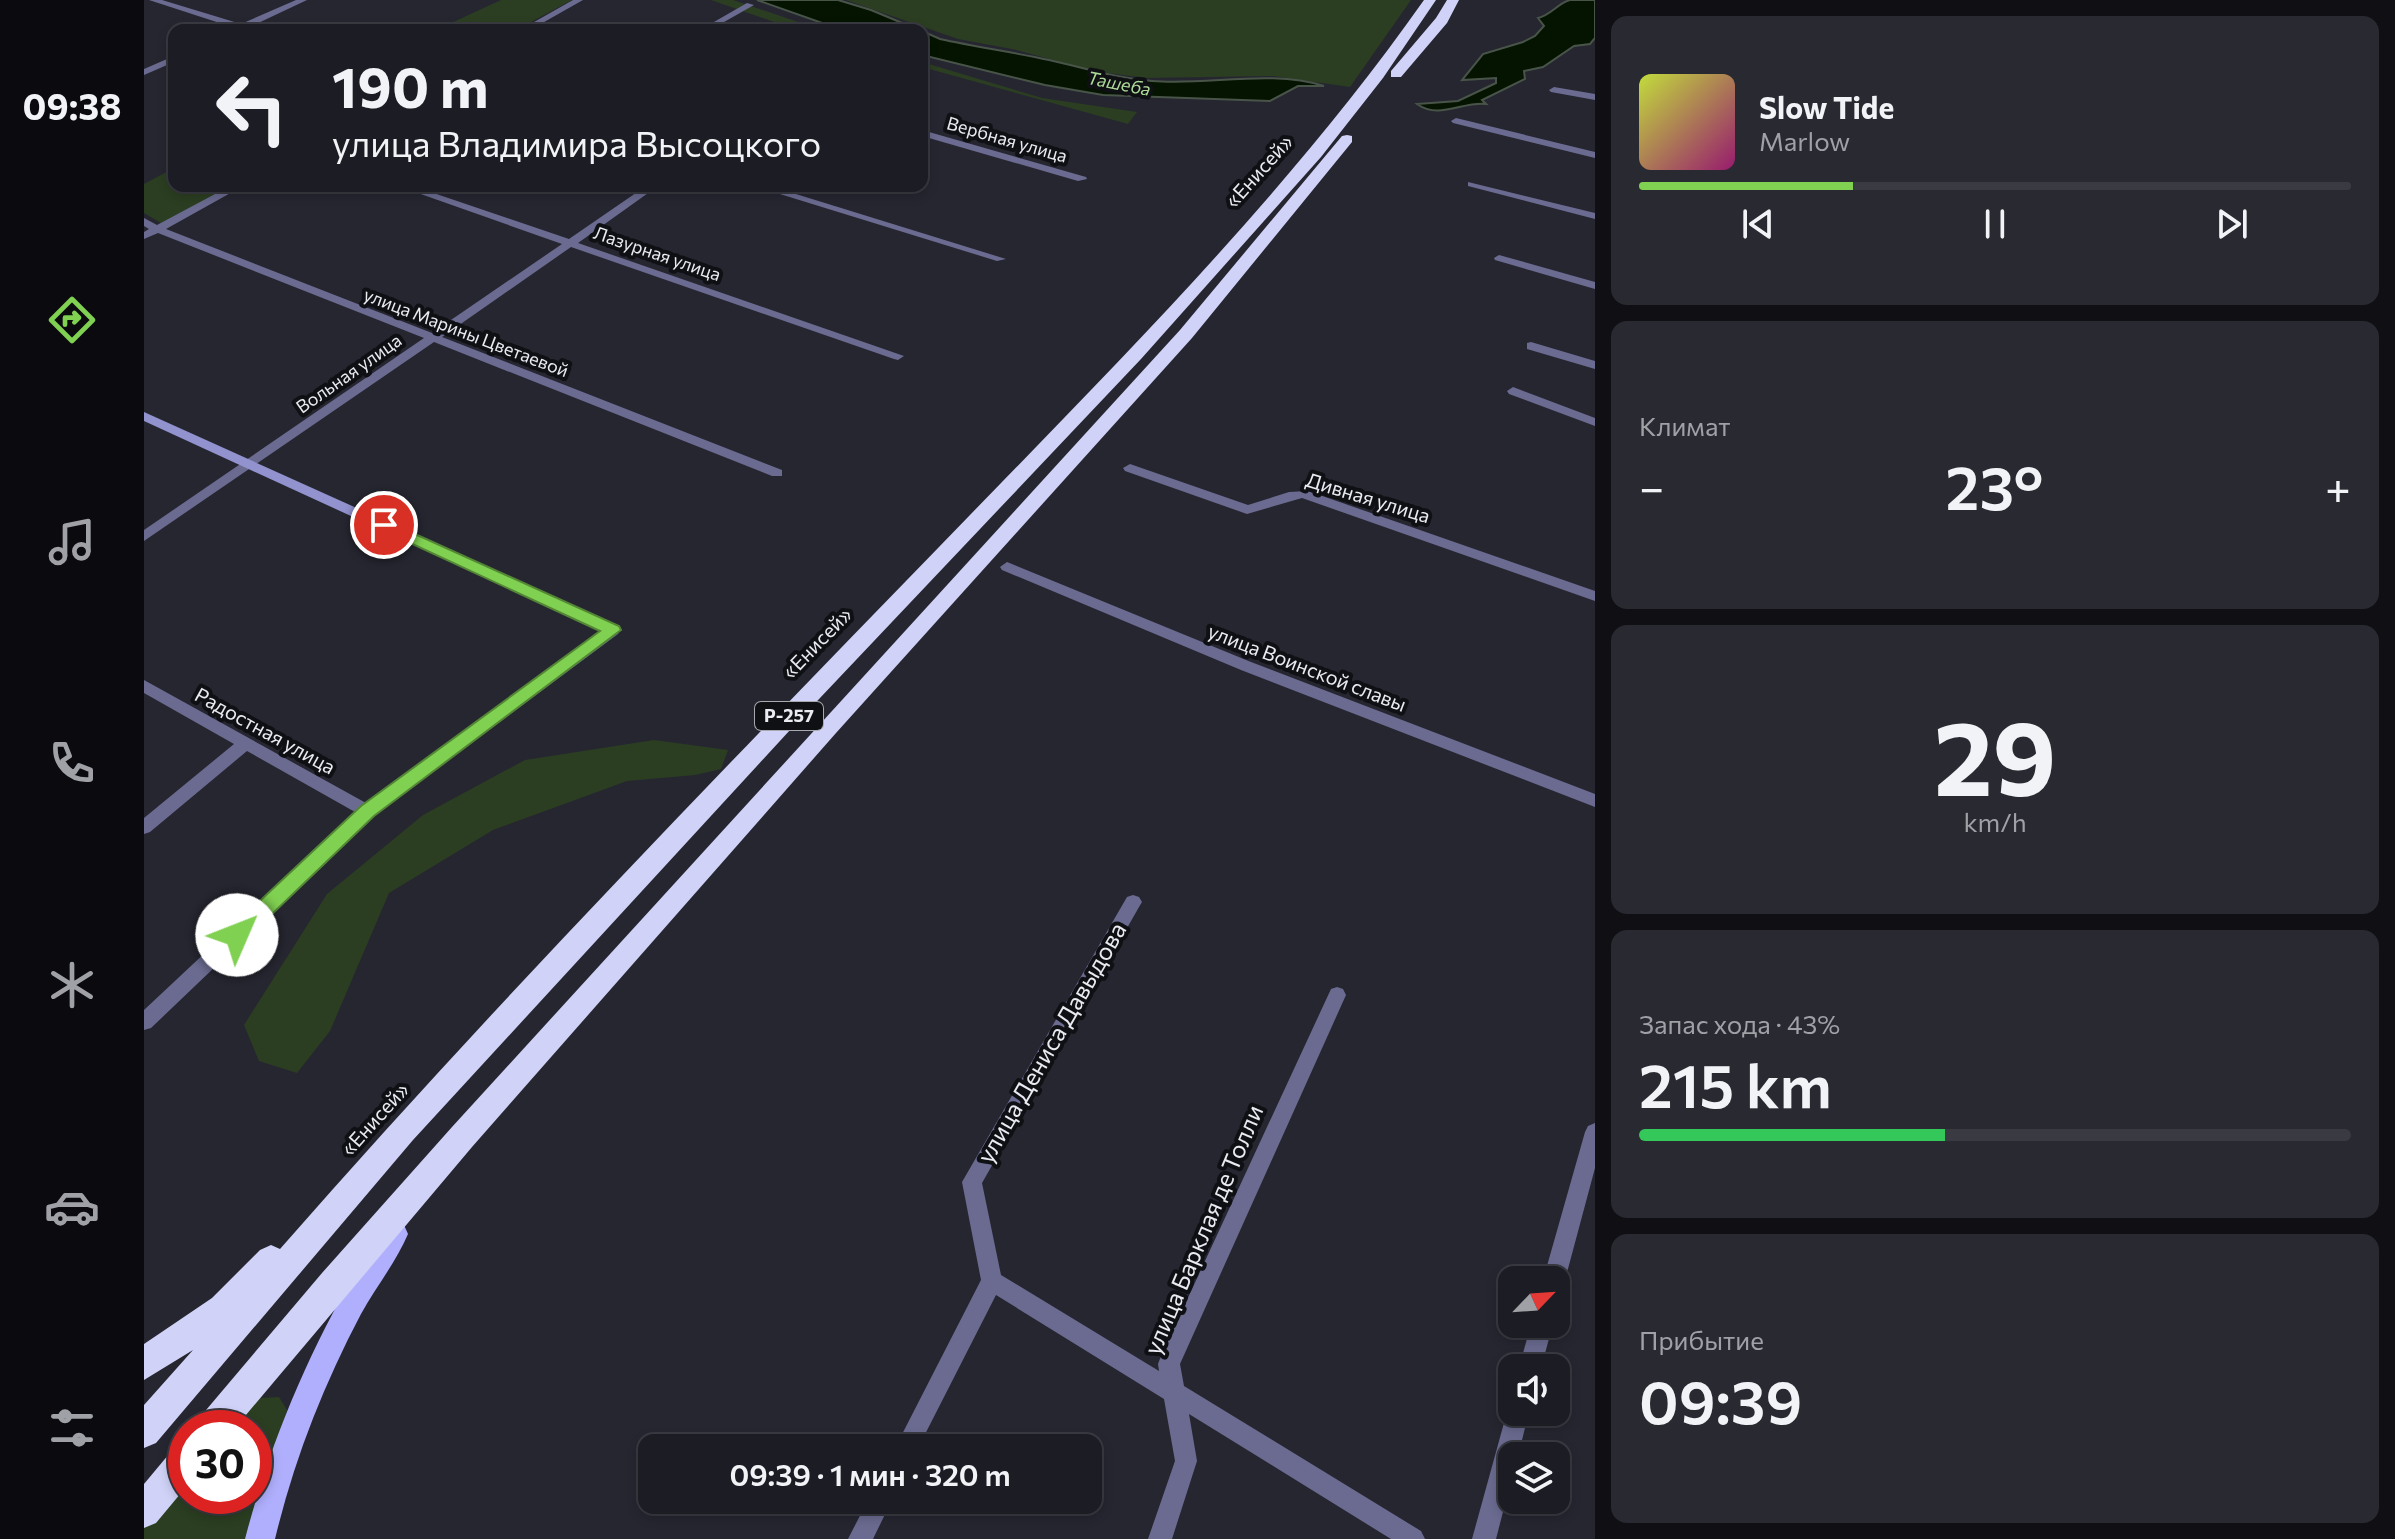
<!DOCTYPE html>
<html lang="ru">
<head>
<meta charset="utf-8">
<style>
	body { margin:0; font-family:Commissioner,sans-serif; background:#292932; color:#f1f3f6; height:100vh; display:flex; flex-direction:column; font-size:30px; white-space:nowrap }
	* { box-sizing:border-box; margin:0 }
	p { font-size:26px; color:#a0a1a7 }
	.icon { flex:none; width:44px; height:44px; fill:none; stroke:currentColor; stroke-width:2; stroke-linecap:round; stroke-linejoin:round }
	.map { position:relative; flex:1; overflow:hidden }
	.details { display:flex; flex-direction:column; gap:16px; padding:16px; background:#0f0f14; width:800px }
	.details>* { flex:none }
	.guide { position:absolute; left:24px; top:24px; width:760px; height:168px; border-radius:16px; box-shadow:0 4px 12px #0003,0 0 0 2px #3a3a42; background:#1c1c25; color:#f1f3f6; overflow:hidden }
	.needle { width:52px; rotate:65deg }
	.fabs { position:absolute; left:1354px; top:1266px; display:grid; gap:16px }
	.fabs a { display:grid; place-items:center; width:72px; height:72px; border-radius:16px; background:#1c1c25; box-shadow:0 4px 12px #0003,0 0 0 2px #3a3a42; font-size:40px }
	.speed { position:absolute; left:24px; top:1410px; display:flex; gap:16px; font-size:40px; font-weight:700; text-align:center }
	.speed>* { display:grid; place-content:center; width:104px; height:104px; border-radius:50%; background:#1c1c25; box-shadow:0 4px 12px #0003,0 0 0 2px #3a3a42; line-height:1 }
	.speed .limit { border:12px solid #d22; background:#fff; color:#111 }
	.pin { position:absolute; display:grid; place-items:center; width:68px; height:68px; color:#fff; margin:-34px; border:4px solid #fff; border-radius:50%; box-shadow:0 2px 8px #0007 }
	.me { position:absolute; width:88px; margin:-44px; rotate:46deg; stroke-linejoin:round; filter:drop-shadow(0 0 6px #0008) }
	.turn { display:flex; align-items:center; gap:28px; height:168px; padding:0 32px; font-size:36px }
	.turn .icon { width:104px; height:104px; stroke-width:2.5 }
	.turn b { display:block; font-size:56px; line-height:68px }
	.big { font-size:60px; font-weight:600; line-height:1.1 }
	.details .tile { flex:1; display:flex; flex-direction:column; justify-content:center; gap:12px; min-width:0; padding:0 28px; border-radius:16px; background:#292932 }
	.details .dial { align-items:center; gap:0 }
	.dial b { font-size:104px; line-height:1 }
	.song { display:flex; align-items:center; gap:24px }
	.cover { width:96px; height:96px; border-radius:12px; background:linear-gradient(135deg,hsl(70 70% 55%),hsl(320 70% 35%)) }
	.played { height:8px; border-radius:4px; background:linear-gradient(90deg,#80d051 30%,#3a3a42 30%) }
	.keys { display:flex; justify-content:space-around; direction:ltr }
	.heat { display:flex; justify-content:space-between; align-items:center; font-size:44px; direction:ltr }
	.charge { height:12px; border-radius:6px; background:linear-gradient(90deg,#34c759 43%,#3a3a42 0) }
	.trip { position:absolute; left:494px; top:1434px; width:464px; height:80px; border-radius:16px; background:#1c1c25; box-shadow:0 4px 12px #0003,0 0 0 2px #3a3a42; font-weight:600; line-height:80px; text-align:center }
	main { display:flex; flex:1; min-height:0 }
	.menu { display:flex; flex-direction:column; width:144px; justify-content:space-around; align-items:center; background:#0b0b0f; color:#a0a1a7 }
	.menu .icon { width:56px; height:56px }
	.menu .on { color:#80d051 }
	.menu b { font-size:36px; color:#f1f3f6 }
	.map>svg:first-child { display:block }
	.green { fill:#2b3e21 }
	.water { fill:#041400; stroke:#495449; stroke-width:2 }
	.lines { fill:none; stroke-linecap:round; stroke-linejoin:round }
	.street { fill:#6b6b91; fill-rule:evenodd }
	.secondary { fill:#9192ce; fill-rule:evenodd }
	.primary { fill:#afaffd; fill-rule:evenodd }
	.highway { fill:#d0d2f7; fill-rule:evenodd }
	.route { fill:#80d051; stroke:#538735; stroke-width:2 }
	.labels { text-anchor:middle; stroke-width:8; stroke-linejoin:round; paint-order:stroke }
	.far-water-label { font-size:18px; font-style:italic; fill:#aeda99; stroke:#0f1014 }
	.far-street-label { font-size:18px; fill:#eaebf2; stroke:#0f1014 }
	.shield { fill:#0f1014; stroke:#a8a9af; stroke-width:2 }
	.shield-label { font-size:18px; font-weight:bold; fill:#eaebf2 }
	.street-label { font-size:20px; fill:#eaebf2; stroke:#0f1014 }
	.near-street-label { font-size:24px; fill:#eaebf2; stroke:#0f1014 }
</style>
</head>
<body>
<main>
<nav class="menu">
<b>09:38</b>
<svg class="icon on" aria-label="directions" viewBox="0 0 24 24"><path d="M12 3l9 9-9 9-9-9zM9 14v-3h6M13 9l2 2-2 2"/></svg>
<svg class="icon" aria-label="music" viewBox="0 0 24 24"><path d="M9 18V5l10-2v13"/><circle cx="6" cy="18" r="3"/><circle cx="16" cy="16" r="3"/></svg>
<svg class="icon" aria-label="phone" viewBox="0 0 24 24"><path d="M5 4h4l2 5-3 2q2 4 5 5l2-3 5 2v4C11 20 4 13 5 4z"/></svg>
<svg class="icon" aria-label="climate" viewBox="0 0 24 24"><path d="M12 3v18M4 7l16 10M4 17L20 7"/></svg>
<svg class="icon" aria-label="car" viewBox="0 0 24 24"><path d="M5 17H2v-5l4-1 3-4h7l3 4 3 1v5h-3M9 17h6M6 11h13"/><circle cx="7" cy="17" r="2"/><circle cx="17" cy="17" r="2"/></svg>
<svg class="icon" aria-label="filters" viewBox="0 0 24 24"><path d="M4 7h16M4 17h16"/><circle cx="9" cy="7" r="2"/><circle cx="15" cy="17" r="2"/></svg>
</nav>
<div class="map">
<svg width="1451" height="1539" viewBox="0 0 1451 1539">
	<rect width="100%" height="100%" fill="#262631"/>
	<g class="green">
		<polygon points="357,0 428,0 372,30 292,30"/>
		<polygon points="567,0 589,0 678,30 653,30"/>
		<polygon points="702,0 1267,0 1206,87 1129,76 1000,78 950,71 868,49 814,39"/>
		<polygon points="778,62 898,98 993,112 984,124 778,67"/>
		<polygon points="30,168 30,186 87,186 17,223 0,213 0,184"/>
		<polygon points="510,740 584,750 577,769 551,775 483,781 349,830 245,893 186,1031 153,1073 115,1061 100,1025 183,894 279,815 381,760"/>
		<polygon points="135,1397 143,1410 106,1539 0,1539 0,1526 42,1479 42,1496 110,1496 110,1428 88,1428 115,1398"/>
	</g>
	<g class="water">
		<polygon points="613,0 694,0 727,10 775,30 698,30"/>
		<path d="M 1426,0 L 1451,0 L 1451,38 L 1446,44 L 1430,46 L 1399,67 L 1380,71 L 1381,79 L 1338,100 L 1342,104 C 1319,101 1295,120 1273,104 L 1314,101 L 1352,83 L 1352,78 L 1318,80 L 1339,54 L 1379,42 L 1391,36 L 1400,26 L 1394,18 C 1407,15 1414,3 1426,0 Z"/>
		<path d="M 778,31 L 796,39 C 832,47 869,52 905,60 C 942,68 969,78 1008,81 C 1064,86 1126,69 1180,86 L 1154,86 L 1126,101 L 959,95 L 901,85 L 778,55 Z"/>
	</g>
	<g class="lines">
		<g class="street">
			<polygon points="5,0 18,0 97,24 152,0 163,0 106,27 111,30 90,30 91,28"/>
			<polygon points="429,0 439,0 386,30 376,30"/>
			<polygon points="603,3 610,5 566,30 556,30"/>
			<polygon points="30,56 30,62 0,75 0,69"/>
			<polygon points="1410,87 1451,94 1451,100 1407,92 1405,90"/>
			<polygon points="1312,118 1451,152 1451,158 1309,123 1307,121"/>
			<polygon points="778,130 942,177 943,179 934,181 778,136"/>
			<polygon points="1324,182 1451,213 1451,219 1324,186"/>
			<polygon points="86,186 99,186 22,229 288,333 418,244 254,186 269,186 425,239 502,186 514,186 434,243 760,356 754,360 750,359 427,247 298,337 638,470 638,476 628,476 290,342 0,541 0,530 280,338 14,233 0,239 0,232 5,229 0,226 0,218 13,225"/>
			<polygon points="610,186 626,186 862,259 853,261"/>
			<polygon points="1355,255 1451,282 1451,289 1351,260 1350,258"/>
			<polygon points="1387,342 1451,361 1451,369 1383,349 1383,343"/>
			<polygon points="1369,387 1451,418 1451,426 1365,394 1363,391"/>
			<polygon points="986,464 1104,505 1145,492 1164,491 1451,591 1451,601 1158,498 1103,514 981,471 979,468"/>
			<polygon points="863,562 1107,662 1451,794 1451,807 1097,670 858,570 856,567"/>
			<polygon points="469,625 474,626 476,630 474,634 229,816 7,1028 0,1030 0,1010 211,812 103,751 6,832 0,834 0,818 90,744 0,693 0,680 222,803"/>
			<polygon points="989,895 995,897 998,902 995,907 838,1183 857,1275 1015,1371 1014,1364 1017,1356 1187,989 1193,987 1199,989 1202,995 1036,1364 1040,1386 1277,1531 1281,1539 1247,1539 1045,1414 1053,1461 1028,1539 1004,1539 1031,1461 1020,1399 852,1295 774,1448 751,1448 837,1280 818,1182 983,897"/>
			<polygon points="1451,1123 1451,1168 1421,1280 1417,1287 1412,1290 1412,1280 1399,1280 1441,1132 1444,1126"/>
			<polygon points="1387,1324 1409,1324 1397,1368 1375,1368"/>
			<polygon points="1368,1403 1368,1412 1385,1412 1374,1456 1368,1456 1368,1477 1352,1539 1328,1539 1363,1412"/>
			<polygon points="724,1500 748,1500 729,1539 704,1539"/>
		</g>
		<polygon class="secondary" points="0,412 474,626 476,630 469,635 464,634 0,421"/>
		<path class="primary" d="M 251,1221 L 260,1225 L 264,1234 C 252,1262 232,1287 217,1314 C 179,1386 150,1460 131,1539 L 101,1539 C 126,1443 164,1353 214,1268 C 223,1253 234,1228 251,1221 Z"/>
		<g class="highway">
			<path d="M 1280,0 L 1292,0 L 1239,78 L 1177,157 L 997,359 L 658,717 L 269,1140 L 12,1443 L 0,1448 L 0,1405 L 49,1350 L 0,1380 L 0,1344 L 68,1298 L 116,1250 L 127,1245 L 136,1249 C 347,1008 571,778 795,547 C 964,372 1139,200 1280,0 Z"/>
			<polygon points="1303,0 1315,0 1303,23 1257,77 1247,77 1247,71 1292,18"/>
			<polygon points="1203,135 1208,136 1208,142 1048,338 692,733 328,1147 91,1428 52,1428 57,1416 178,1273 308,1127 1036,330 1198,136"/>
			<polygon points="42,1443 42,1487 12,1523 0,1528 0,1484 30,1448"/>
		</g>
	</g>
	<polygon class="route" points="240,520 475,626 477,630 230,816 100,941 93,943 86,941 83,935 86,929 217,806 456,631 234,528 234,521"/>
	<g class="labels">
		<g class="far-water-label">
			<text transform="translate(975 84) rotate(11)" y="6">Ташеба</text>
		</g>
		<g class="far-street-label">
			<text transform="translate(863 140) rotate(16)" y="6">Вербная улица</text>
			<text transform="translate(513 254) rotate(19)" y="6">Лазурная улица</text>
			<text transform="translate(322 333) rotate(21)" y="6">улица Марины Цветаевой</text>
			<text transform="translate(205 374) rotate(-35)" y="6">Вольная улица</text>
		</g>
		<rect class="shield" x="611" y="702" width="68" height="28" rx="6"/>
		<g class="shield-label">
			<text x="645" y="722">Р-257</text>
		</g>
		<g class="street-label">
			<text transform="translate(1115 171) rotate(-48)" y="7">«Енисей»</text>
			<text transform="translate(1224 498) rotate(17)" y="7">Дивная улица</text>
			<text transform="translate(673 643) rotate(-46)" y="7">«Енисей»</text>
			<text transform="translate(1163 668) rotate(21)" y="7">улица Воинской славы</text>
			<text transform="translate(121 731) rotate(29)" y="7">Радостная улица</text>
			<text transform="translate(231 1119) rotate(-48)" y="7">«Енисей»</text>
		</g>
		<g class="near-street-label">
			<text transform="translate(908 1043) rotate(-60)" y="8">улица Дениса Давыдова</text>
			<text transform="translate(1060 1230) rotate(-67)" y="8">улица Барклая де Толли</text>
		</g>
	</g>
</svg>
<div class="fabs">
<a><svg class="needle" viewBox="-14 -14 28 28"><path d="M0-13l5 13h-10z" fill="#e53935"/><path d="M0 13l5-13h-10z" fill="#a0a1a7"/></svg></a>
<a><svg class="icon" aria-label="sound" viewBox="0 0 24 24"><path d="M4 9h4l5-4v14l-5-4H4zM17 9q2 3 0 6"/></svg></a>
<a><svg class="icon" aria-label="layers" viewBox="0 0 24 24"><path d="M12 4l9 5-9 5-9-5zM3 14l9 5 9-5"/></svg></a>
</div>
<div class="speed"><div class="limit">30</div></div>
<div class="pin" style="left:240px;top:525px;background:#d93025"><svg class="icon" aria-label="arrive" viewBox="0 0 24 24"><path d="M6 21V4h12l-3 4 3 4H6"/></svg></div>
<svg class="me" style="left:93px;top:935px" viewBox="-20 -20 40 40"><circle r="19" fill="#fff"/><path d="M0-13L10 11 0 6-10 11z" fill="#80d051"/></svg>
<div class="trip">09:39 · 1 мин · 320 m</div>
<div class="guide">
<div class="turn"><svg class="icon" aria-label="left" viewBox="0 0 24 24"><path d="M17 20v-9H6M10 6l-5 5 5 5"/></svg><div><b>190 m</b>улица Владимира Высоцкого</div></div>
</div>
</div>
<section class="details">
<div class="tile">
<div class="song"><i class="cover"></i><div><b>Slow Tide</b><p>Marlow</p></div></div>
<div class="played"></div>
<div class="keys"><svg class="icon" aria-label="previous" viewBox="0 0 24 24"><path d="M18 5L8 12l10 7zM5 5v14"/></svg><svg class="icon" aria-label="pause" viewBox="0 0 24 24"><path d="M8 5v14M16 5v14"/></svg><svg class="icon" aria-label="next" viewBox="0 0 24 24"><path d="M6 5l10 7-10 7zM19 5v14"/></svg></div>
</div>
<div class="tile"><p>Климат</p>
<div class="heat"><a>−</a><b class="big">23°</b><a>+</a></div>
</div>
<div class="tile dial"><b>29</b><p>km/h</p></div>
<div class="tile"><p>Запас хода · 43%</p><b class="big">215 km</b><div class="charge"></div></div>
<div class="tile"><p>Прибытие</p><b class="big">09:39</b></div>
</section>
</main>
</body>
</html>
